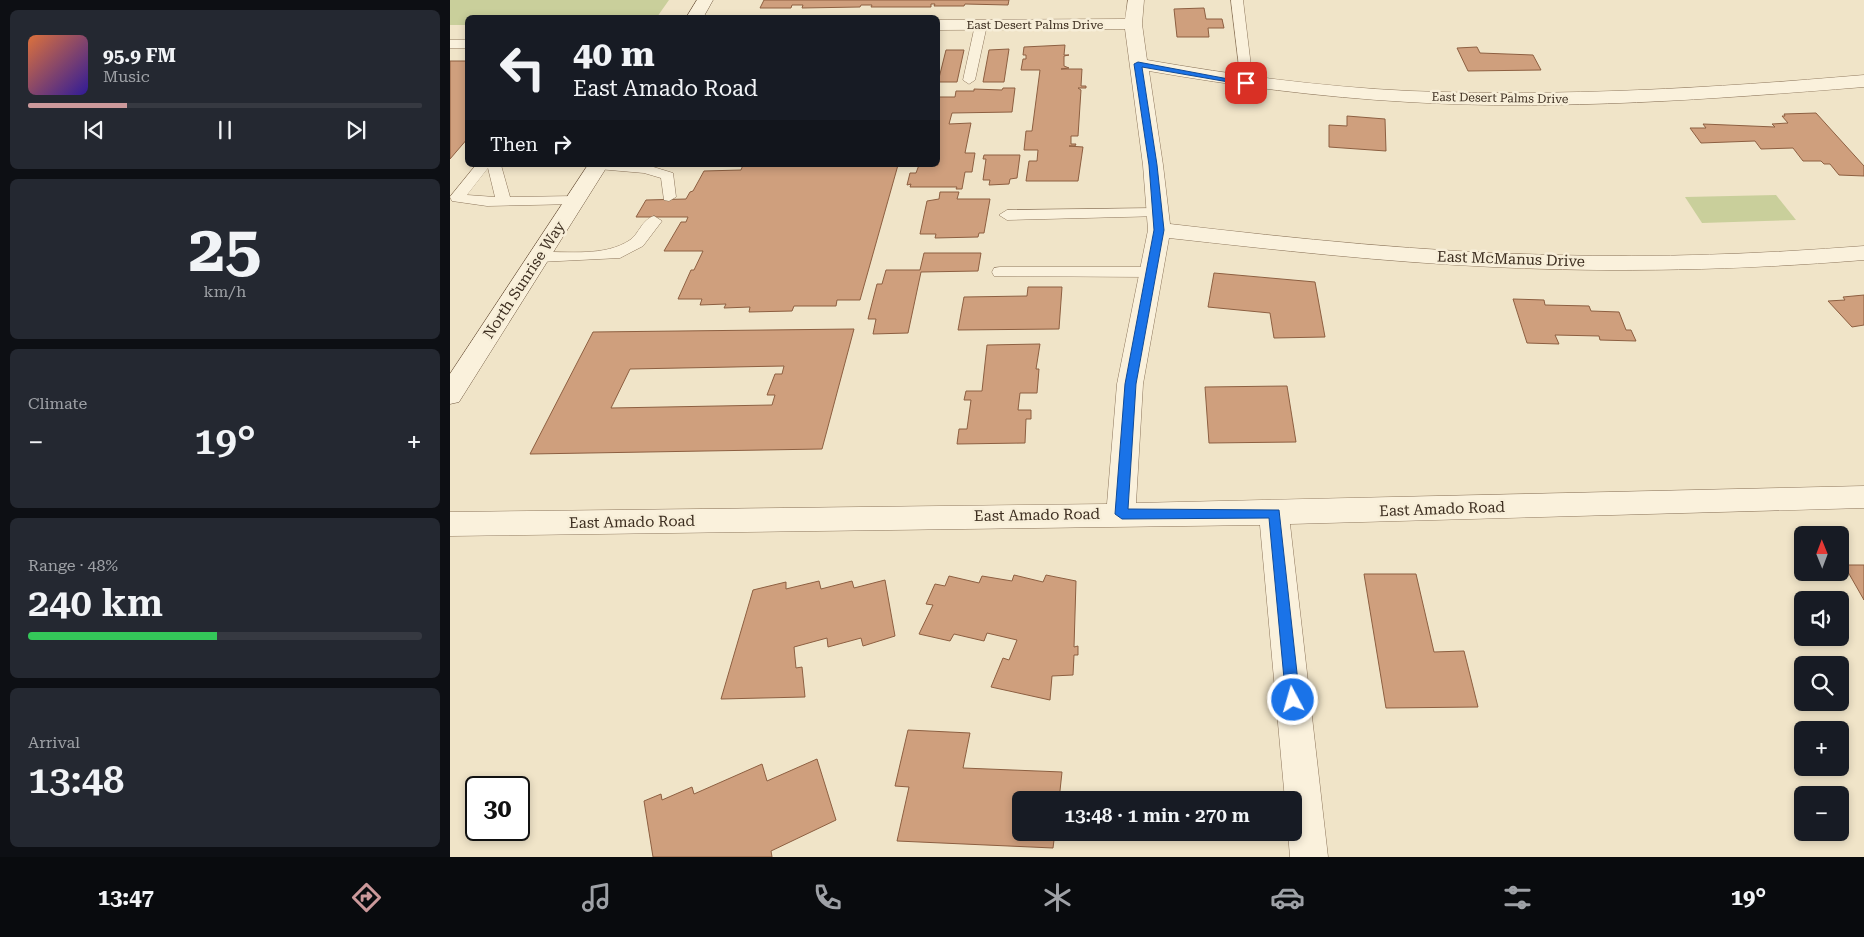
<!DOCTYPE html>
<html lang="en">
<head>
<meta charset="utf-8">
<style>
	body { margin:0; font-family:"Roboto Serif",serif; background:#242831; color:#f1f3f6; height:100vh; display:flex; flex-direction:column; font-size:19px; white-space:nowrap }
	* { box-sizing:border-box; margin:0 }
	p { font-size:16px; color:#9ea1a6 }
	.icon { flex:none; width:28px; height:28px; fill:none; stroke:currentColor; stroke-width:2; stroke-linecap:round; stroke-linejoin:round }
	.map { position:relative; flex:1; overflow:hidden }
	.sheet { display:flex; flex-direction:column; gap:10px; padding:10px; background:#0d0f14; width:450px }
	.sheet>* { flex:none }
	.hud { position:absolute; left:15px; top:15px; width:475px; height:152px; border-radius:8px; box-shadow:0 2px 8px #0003; background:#171b24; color:#f1f3f6; overflow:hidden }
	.needle { width:32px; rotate:359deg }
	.controls { position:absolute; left:1344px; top:526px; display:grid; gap:10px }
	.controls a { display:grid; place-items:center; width:55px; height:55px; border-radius:8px; background:#171b24; box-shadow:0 2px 8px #0003; font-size:25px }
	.speed { position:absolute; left:15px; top:776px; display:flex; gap:10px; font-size:25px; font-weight:700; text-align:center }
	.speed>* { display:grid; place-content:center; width:65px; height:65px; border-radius:50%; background:#171b24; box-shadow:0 2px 8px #0003; line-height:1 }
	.speed .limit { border:2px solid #111; border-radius:8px; background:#fff; color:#111 }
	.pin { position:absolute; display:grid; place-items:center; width:42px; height:42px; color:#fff; margin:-21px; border-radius:10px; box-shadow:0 2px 8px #0006 }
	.me { position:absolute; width:55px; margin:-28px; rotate:354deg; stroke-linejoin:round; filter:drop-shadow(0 0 4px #0008) }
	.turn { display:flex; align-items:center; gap:18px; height:105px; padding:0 25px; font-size:22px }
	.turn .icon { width:65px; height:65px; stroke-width:2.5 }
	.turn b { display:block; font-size:35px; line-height:42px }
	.then { display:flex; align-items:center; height:48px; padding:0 25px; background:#0003; gap:10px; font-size:19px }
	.big { font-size:38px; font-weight:600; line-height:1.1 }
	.sheet .tile { flex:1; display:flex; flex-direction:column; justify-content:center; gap:8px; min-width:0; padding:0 18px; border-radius:8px; background:#242831 }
	.sheet .dial { align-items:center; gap:0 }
	.dial b { font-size:65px; line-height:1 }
	.song { display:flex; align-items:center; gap:15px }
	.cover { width:60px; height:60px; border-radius:8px; background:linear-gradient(135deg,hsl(20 70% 55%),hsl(250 70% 35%)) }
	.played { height:5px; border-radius:2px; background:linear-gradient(90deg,#cc999b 25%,#363941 25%) }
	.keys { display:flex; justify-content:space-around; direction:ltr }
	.heat { display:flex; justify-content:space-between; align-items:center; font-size:28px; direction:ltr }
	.charge { height:8px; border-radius:4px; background:linear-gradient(90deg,#34c759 48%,#363941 0) }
	.trip { position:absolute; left:562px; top:791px; width:290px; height:50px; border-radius:8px; background:#171b24; box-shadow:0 2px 8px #0003; font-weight:600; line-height:50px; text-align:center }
	.tab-bar { display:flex; height:80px; justify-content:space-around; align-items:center; background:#090b0e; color:#9ea1a6 }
	.tab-bar .icon { width:35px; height:35px }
	.tab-bar .on { color:#cc999b }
	.tab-bar b { font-size:22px; color:#f1f3f6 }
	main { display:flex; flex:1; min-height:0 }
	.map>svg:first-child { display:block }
	.green { fill:#c9cf9b }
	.building { fill:#cf9f7d; stroke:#8d5f41; fill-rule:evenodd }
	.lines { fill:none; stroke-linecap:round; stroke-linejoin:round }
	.service-casing { stroke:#8d765c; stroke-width:1 }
	.minor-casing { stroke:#8d765c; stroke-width:1 }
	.secondary-casing { stroke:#6f573f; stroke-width:1 }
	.service { fill:#faf1dc; fill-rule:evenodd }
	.minor { fill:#faf1dc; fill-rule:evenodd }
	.secondary { fill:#faf1dc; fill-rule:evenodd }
	.route { fill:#1a73e8; stroke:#114b97 }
	.labels { text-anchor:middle; stroke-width:5; stroke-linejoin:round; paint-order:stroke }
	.far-street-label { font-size:12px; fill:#3d2e20; stroke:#f7eed8 }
	.street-label { font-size:15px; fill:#3d2e20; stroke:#f7eed8 }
</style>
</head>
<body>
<main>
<section class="sheet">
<div class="tile">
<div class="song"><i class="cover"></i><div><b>95.9 FM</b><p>Music</p></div></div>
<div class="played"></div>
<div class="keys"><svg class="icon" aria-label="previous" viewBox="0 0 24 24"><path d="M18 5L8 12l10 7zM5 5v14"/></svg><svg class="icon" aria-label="pause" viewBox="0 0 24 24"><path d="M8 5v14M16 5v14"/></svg><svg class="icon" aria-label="next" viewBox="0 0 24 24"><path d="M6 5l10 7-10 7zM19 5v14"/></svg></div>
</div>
<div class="tile dial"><b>25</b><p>km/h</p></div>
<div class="tile"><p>Climate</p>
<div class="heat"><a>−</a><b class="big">19°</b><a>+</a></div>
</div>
<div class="tile"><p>Range · 48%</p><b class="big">240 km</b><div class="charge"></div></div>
<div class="tile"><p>Arrival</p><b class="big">13:48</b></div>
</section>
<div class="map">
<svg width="1414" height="857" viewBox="0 0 1414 857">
	<rect width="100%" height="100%" fill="#f0e4c8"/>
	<g class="green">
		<polygon points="0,0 219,0 207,17 18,18 17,25 0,25"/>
		<polygon points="1326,195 1346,220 1252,223 1235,197"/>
	</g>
	<g class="building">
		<polygon points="314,0 559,0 558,5 515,4 514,6 484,6 485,4 481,4 481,7 421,7 422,5 411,5 410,7 352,8 353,5 342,5 341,8 310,8"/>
		<polygon points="754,8 756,19 772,19 774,28 758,28 759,37 727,37 724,9"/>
		<polygon points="615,45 614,55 619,55 614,56 614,66 619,68 611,69 632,69 631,86 636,86 636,88 628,88 631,90 628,136 621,136 621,144 626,144 625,146 619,146 633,147 628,181 576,181 579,161 587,161 588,150 574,150 576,131 582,131 590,70 571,70 573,59 576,59 576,55 573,55 574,47"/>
		<polygon points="1027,47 1030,53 1083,55 1091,70 1018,71 1007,48"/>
		<polygon points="559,49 554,82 533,82 539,50"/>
		<polygon points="496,50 514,50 507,82 488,82"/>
		<polygon points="0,61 18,61 18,138 0,159"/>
		<polygon points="553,88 565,88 562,112 502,113 499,124 521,123 515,153 525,153 522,172 515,172 512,189 506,189 507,187 460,187 461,184 457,185 460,173 466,173 469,165 488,165 488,97 505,97 506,91 524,91 524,89 552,90"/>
		<polygon points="1366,113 1414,166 1414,176 1389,175 1380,164 1374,164 1371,161 1353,161 1343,148 1311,149 1305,141 1251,143 1240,128 1256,128 1253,124 1325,127 1322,124 1338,123 1332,116 1335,116 1334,114"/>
		<polygon points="897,116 935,119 936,151 879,147 879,125 897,126"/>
		<polygon points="534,155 570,155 567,178 560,179 559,184 539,185 540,180 533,180 536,159 533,159"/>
		<polygon points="293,165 448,165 410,300 387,300 386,306 344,306 342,311 299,312 300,307 274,308 276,304 250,305 252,299 228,299 241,270 244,270 253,251 214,251 231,222 236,222 238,217 186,217 196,200 236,199 240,192 243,191 254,171 291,170"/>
		<polygon points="490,192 509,192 507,199 540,199 534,233 529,233 528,237 485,238 486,234 470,234 477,201 489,199"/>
		<polygon points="474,253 531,253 528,271 471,272 458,333 423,334 426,319 418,319 427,284 432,284 436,270 470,270"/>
		<polygon points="764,273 865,282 875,337 824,338 820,313 758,307"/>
		<polygon points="578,287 612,287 609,329 508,330 514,297 577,296"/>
		<polygon points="1414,295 1414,325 1402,327 1378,301 1395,300 1393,297"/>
		<polygon points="1063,299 1094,300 1095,305 1139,306 1141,311 1169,312 1176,330 1181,330 1186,341 1150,340 1149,336 1105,335 1109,344 1077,343"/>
		<path d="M 404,329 L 372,449 L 80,454 L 143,332 ZM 334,366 L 332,374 L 325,374 L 317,395 L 325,395 L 322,405 L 161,408 L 180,369 Z"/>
		<polygon points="590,344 586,369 589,369 587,393 570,393 568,410 581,410 581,419 576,419 575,443 507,444 509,429 517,429 521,400 514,400 516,391 532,391 537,345"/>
		<polygon points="837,386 846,442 759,443 755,387"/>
		<polygon points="1394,565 1414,565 1414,600"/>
		<polygon points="914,574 966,574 984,652 1014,651 1028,707 936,708"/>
		<polygon points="564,575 593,582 596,575 626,581 624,647 628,646 628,655 624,655 623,675 602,676 600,700 541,687 553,658 559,660 567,640 537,633 534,641 504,634 500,641 469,634 483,605 476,604 485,584 495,586 499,576 529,583 532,576 562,581"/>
		<polygon points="435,580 445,636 413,646 411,638 378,647 377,638 344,647 346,668 352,667 355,697 271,699 303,590 336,582 336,589 369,581 371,589 402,581 404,588"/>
		<polygon points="458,730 520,733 513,768 612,772 609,800 571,800 571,832 605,832 603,848 447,841 459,787 445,786"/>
		<polygon points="367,759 386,820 321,851 322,857 203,857 194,801 211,794 212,800 242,787 244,794 312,764 317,781"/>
	</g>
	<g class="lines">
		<defs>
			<g id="service">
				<polygon points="781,0 793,0 803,83 797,87 791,83"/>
				<polygon points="531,21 537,25 525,80 519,84 513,80 525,25"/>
				<rect x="0" y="40" width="18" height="8"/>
				<path d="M 26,165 L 51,165 L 60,197 L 126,196 L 133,200 L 126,204 L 37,206 L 2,201 L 0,197 ZM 38,168 L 45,197 L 17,195 Z"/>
				<polygon points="141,165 197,165 223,173 226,197 219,201 214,200 211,178 194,173 148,169"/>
				<polygon points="708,208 713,210 716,213 713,216 557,220 549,215 557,210"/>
				<path d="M 204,216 L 212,221 L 193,246 L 170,258 L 89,262 L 81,257 L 89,252 C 118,251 155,257 180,240 C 189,234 192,219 204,216 Z"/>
				<polygon points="550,267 701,267 707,268 709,272 707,276 701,277 544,276 542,272 544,268"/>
			</g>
			<path id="minor" d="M 678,0 L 694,0 L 692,24 L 697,60 C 784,75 872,87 960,91 C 1112,97 1263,88 1414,75 L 1414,87 C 1263,99 1110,111 958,102 C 870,97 785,86 699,71 L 713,165 L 720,224 C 848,239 975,252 1104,255 C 1208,258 1311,254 1414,246 L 1414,260 C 1290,270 1167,273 1043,267 C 935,262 827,250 719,238 L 693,384 L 686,503 L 1414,486 L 1414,508 L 840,524 L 878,857 L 840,857 L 838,832 L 844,832 L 844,800 L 835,800 L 810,525 L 0,536 L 0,512 L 657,504 L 667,384 L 698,230 L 693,165 L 675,29 L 488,30 L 488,20 L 675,19 Z"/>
			<g id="secondary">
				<polygon points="247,0 263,0 253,18 236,18"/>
				<polygon points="138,165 158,165 9,402 0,404 0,374"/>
			</g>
		</defs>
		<use href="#service" class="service-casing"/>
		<use href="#minor" class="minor-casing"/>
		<use href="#secondary" class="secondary-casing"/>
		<use href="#service" class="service"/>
		<use href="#minor" class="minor"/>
		<use href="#secondary" class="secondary"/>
	</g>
	<polygon class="route" points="688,62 800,83 796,85 692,67 707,165 714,230 686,384 678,509 829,510 850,700 848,705 843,706 838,705 836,700 819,518 672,519 665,514 675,384 704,230 699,165 684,64"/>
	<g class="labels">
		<g class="far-street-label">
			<text x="585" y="29">East Desert Palms Drive</text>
			<text transform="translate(1050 98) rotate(1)" y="4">East Desert Palms Drive</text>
		</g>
		<g class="street-label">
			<text transform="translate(1061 259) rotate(2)" y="5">East McManus Drive</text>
			<text transform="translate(74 280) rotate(-57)" y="5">North Sunrise Way</text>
			<text transform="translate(992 509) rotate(-2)" y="5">East Amado Road</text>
			<text transform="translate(587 515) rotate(-1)" y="5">East Amado Road</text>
			<text transform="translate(182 522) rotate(-1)" y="5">East Amado Road</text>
		</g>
	</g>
</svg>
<div class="controls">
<a><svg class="needle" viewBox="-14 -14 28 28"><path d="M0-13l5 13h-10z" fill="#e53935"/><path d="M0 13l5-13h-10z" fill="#9ea1a6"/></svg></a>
<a><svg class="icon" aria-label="sound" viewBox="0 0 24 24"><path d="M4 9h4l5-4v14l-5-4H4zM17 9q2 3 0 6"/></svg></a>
<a><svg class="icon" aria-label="search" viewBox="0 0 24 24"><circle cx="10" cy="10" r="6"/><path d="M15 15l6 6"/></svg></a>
<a>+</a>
<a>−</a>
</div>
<div class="speed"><div class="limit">30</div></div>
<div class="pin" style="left:796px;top:83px;background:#d93025"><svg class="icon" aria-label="arrive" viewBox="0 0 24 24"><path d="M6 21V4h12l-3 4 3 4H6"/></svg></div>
<svg class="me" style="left:843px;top:700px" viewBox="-20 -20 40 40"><circle r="17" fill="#1a73e8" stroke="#fff" stroke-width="3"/><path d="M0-11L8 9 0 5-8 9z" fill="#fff"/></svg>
<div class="trip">13:48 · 1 min · 270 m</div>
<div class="hud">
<div class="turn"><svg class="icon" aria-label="left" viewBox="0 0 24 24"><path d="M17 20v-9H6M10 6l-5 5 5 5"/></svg><div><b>40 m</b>East Amado Road</div></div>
<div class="then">Then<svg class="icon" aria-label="right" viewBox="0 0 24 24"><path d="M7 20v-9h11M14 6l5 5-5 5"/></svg></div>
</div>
</div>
</main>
<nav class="tab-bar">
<b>13:47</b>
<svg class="icon on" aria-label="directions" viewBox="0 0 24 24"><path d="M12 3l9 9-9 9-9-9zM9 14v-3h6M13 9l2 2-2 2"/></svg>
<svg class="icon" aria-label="music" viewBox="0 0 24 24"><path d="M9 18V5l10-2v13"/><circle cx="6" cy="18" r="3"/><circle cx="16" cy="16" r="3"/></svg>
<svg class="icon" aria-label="phone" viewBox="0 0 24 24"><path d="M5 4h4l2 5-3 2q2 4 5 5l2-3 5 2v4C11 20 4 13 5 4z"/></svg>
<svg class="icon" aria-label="climate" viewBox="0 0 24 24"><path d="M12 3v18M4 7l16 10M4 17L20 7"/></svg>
<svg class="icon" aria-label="car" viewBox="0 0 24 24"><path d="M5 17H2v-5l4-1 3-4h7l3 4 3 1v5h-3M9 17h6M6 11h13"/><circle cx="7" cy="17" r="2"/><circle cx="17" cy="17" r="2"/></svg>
<svg class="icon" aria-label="filters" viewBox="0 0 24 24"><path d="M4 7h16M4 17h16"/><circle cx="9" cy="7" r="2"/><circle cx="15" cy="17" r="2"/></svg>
<b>19°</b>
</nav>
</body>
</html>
